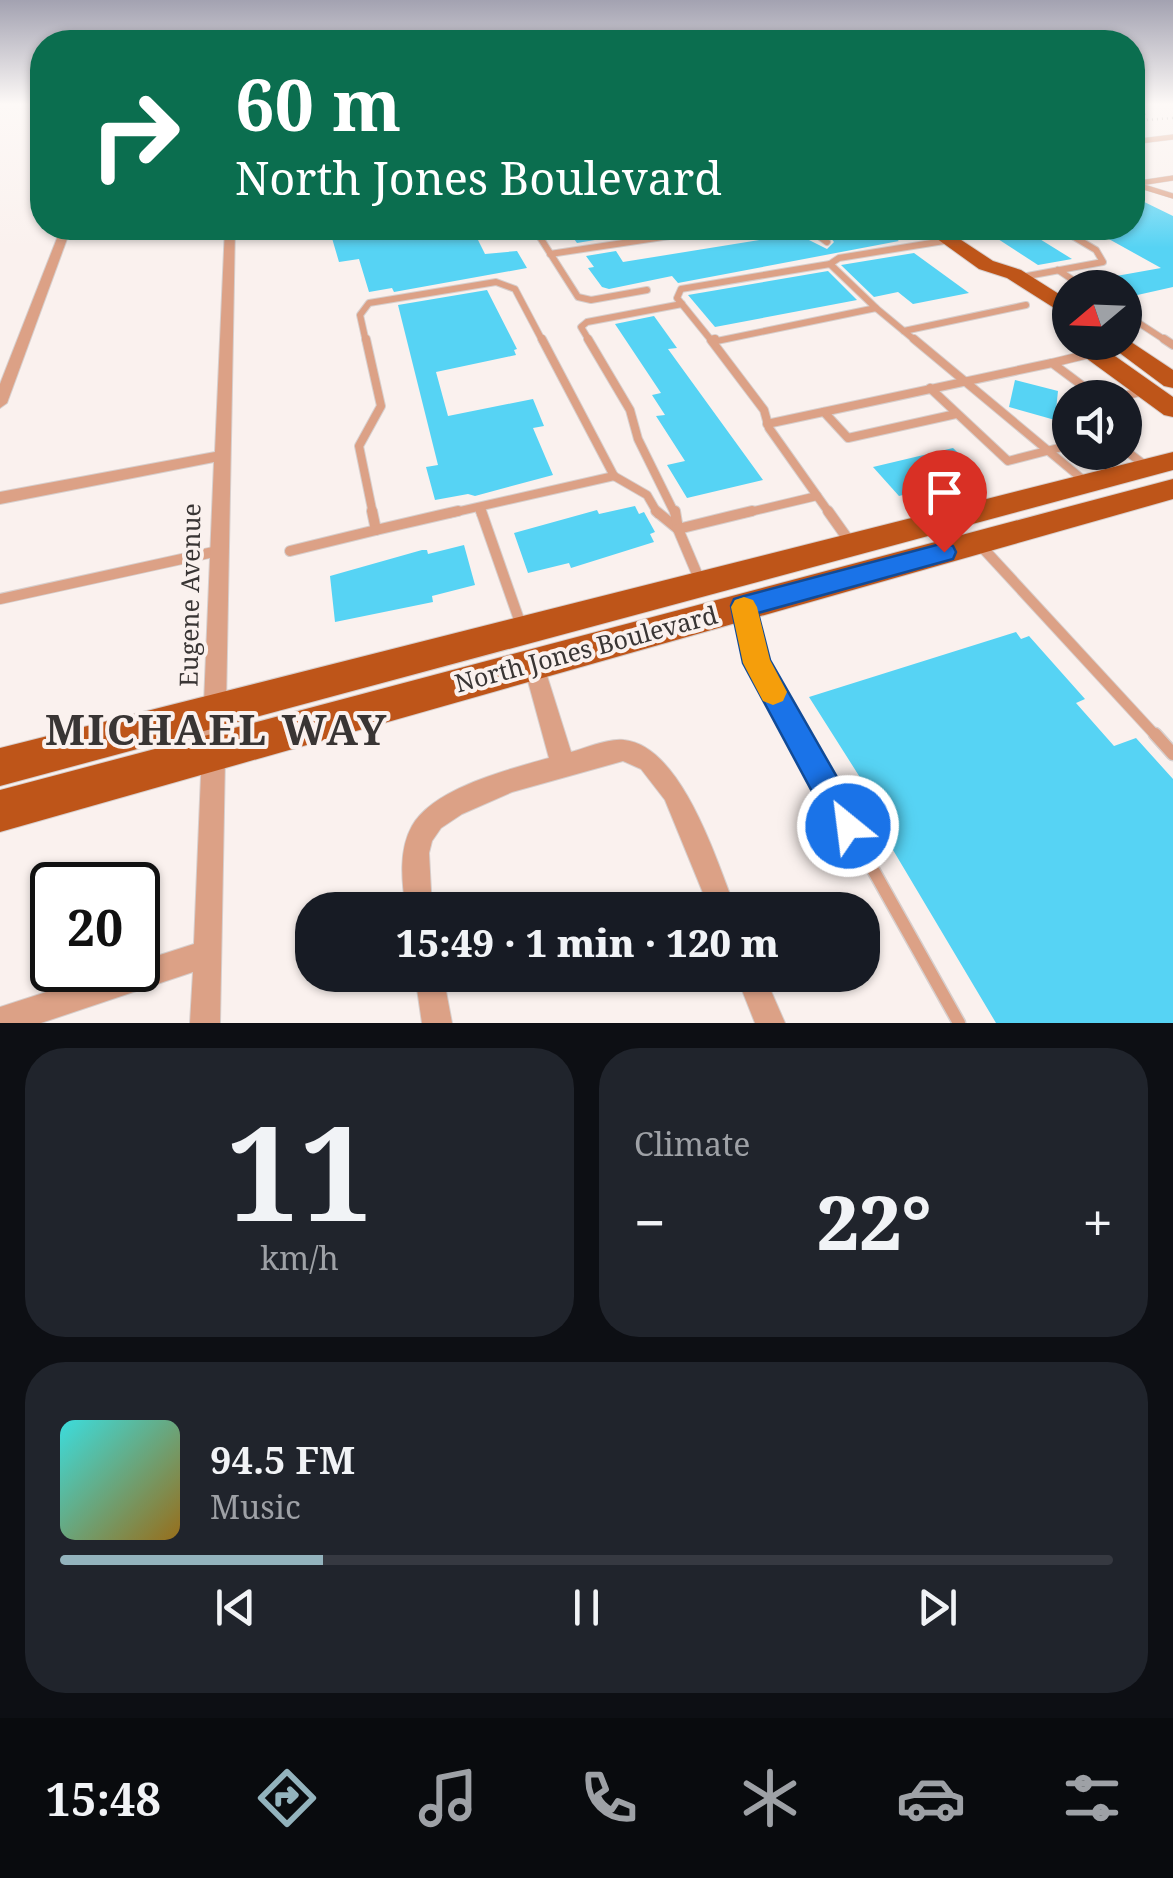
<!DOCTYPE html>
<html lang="en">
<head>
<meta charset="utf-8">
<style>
	body { margin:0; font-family:"Noto Serif",serif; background:#20242c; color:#f1f3f6; height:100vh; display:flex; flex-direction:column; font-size:38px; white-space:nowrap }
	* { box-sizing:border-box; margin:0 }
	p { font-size:32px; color:#9ea1a6 }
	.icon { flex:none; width:55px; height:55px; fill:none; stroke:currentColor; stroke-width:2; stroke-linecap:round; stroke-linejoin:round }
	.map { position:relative; height:1023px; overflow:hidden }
	.sheet { display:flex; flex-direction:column; gap:25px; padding:25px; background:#0d0f14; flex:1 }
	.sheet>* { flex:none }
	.hud { position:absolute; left:30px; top:30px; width:1115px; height:210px; border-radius:40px; box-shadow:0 2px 8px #0004; background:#0b6e4f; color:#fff; overflow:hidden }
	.needle { width:65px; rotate:251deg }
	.controls { position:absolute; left:1052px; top:270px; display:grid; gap:20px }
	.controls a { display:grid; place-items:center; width:90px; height:90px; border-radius:50%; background:#171b24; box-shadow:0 2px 8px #0004; font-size:50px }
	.speed { position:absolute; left:30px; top:862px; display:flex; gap:20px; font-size:50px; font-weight:700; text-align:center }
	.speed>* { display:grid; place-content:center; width:130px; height:130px; border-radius:50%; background:#171b24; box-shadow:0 2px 8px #0004; line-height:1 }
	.speed .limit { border:5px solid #111; border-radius:15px; background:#fff; color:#111 }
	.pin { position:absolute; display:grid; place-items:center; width:85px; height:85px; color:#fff; margin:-102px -42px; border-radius:50% 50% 50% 0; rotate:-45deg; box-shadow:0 0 10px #0007 }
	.pin .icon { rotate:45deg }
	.me { position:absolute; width:110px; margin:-55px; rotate:331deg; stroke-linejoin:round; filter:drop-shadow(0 0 8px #0008) }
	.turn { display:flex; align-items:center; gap:35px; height:210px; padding:0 40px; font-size:45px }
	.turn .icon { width:130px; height:130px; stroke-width:2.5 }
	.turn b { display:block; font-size:70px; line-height:85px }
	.big { font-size:75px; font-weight:800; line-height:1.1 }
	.sheet .tile { flex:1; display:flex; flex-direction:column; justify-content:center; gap:15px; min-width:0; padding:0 35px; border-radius:40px; background:#20242c }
	.sheet .dial { align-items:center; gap:0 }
	.dial b { font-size:130px; line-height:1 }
	.song { display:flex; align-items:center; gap:30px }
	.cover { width:120px; height:120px; border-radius:15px; background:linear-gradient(135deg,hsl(180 70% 55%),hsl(40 70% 35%)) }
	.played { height:10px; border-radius:5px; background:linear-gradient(90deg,#93b3bd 25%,#363941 25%) }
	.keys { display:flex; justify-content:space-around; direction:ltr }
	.heat { display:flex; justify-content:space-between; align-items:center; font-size:55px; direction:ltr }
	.sheet .tiles { flex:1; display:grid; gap:25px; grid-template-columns:1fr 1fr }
	.tile:last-child { grid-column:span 2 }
	.trip { position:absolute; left:295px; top:892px; width:585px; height:100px; border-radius:40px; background:#171b24; box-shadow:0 2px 8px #0004; font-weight:800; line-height:100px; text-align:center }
	.dock { display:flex; height:160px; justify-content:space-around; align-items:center; background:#090b0e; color:#9ea1a6 }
	.dock .icon { width:70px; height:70px }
	.dock .active { color:#93b3bd }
	.dock b { font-size:45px; color:#f1f3f6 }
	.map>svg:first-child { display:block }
	.building { fill:#56d3f4 }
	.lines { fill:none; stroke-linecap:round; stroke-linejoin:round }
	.lane-far4-casing { stroke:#d7cfcd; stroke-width:6 }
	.lane-far3-casing { stroke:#d7cfcd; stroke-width:8 }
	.lane-far2-casing { stroke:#d7cfcd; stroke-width:10 }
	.lane-far1-casing { stroke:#d7cfcd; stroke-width:12 }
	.lane-casing { stroke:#d7cfcd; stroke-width:15 }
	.street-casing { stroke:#d7cfcd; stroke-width:2 }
	.primary-casing { stroke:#d7cfcd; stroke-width:2 }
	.path { stroke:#999391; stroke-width:2.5; stroke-dasharray:1 4; stroke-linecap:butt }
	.lane-far4 { stroke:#dca186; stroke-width:5 }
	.lane-far3 { stroke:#dca186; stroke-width:6 }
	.lane-far2 { stroke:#dca186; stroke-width:8 }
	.lane-far1 { stroke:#dca186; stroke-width:10 }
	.lane { stroke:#dca186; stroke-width:12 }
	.street { fill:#dca186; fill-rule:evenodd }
	.primary { fill:#be5519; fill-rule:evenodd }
	.route { fill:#1a73e8; stroke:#114b97; stroke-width:2.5 }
	.slow { fill:#f59e0b }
	.labels { text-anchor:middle; stroke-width:8; stroke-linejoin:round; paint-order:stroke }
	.street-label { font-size:25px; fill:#393534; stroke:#faf1ee }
	.near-district-label { font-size:42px; font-weight:bold; letter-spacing:2.5px; fill:#393534; stroke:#faf1ee }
</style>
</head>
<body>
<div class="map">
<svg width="1173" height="1023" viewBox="0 0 1173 1023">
	<rect width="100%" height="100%" fill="#faf1ee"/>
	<g class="building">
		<polygon points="1132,196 1173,216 1173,287 1133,296 1105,278 1161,268 1089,228 1132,228"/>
		<polygon points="329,228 472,228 485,254 517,251 527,268 394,292 392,288 369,292 359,259 339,262"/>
		<polygon points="566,228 600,228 607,238 577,243"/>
		<polygon points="862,228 880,228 899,241 678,283 672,276 609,289 602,287 588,268 594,267 586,256 616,251 623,262 797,234 827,249 834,242 827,233"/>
		<polygon points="981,228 1022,228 1072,259 1038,265"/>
		<polygon points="914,253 969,293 913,304 898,292 874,297 841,265"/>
		<polygon points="828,271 857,300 715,327 688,295"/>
		<polygon points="487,290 517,349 514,350 516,355 436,372 448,416 533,399 544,426 533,428 553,475 475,496 468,494 435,500 426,467 438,465 398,305"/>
		<polygon points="654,316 677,348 668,349 763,480 687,498 667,465 685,461 656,416 665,415 652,395 661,393 615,324"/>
		<polygon points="1015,380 1058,391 1055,420 1009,407"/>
		<polygon points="953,448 981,475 899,496 873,467"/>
		<polygon points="635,506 639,514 644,512 655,532 650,534 654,542 571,568 569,563 528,573 514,533 597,510 599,514"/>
		<polygon points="464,545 475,585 432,596 433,602 335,622 330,576 422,550 427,550 428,554"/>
		<polygon points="1016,632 1021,639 1029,636 1085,699 1076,703 1114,746 1136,738 1173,779 1173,1023 996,1023 868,808 853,812 842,792 861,779 809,697"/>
	</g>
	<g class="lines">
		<defs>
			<g id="lane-far4">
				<polyline points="1132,142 1173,137"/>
				<polyline points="1140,183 1173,178"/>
				<polyline points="1134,184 1173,196"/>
			</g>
			<g id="lane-far3">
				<polyline points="534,228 578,297 591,300 647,290"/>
				<polyline points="808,228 827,242"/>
				<polyline points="550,254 723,228"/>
				<polyline points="830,264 839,258 950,240"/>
				<polyline points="1058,270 1085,288"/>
				<polyline points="1022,277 1103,262 1096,250 1059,228"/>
				<polyline points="1125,314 1168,342"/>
				<polyline points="904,331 1026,305"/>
				<polyline points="711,340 677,298 681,289 830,264 876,308"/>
				<polyline points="366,342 360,315 369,303 496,282 515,289 543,342"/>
				<polyline points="590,342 581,327 587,322 682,304"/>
				<polyline points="712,342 876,308 917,342"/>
			</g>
			<g id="lane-far2">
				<polyline points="366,339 381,406 359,446 373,514"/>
				<polyline points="542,339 614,476"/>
				<polyline points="588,339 630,410 638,439 675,514"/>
				<polyline points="715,339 711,340 764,410 769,428 830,514"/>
				<polyline points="914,339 1087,483"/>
				<polyline points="1164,339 1173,345"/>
				<polyline points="1052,363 1093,353"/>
				<polyline points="930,388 1008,461 1070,445"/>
				<polyline points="1115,398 1144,391"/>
				<polyline points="824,412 848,438 956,414"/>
				<polyline points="767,424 1052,363 1099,398"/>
				<polyline points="1125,450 1146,466"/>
				<polyline points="614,476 647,495 658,514"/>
				<polyline points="479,507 481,514"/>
				<polyline points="447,514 614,476"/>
				<polyline points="741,514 817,496"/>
			</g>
			<g id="lane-far1">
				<polyline points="372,511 376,530 458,511"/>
				<polyline points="481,511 522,628"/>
				<polyline points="656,511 678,529"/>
				<polyline points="675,511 678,529"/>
				<polyline points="828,511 850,542"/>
				<polyline points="980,545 1157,737"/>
				<polyline points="290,551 376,530"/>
				<polyline points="700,581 678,529 752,511"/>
				<polyline points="0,599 218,551"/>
				<polyline points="744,610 757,663 798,737"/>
			</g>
			<g id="lane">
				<polyline points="797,734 959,1023"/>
				<polyline points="1155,734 1173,754"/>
			</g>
			<g id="street">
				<polygon points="61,228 71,228 7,403 0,408 0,384"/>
				<polygon points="225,228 235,228 220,1023 190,1023 193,972 41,1023 0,1023 0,1007 114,970 138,970 138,962 194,944 214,462 0,504 0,492 215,452"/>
				<path d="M 533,654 L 540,657 L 543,663 L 571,752 C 586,748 609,738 624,740 C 682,746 717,862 736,910 L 710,910 L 665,800 L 641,769 L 623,761 L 512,792 L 462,814 L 441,828 L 432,841 L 429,853 L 432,910 L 406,910 C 402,883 398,851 412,826 C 433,788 510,769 549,758 L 523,663 L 526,657 Z"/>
				<polygon points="415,975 443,975 452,1023 422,1023"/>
				<polygon points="736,975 764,975 785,1023 755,1023"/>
			</g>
			<g id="primary">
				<polygon points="922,228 943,228 993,261 1021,270 1070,301 1070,318 1007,278 979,269"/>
				<polygon points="1070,338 1070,342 1095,342 1173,397 1173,417 1164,415 1071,347 1067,342"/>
				<polygon points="1125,338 1173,370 1173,388 1164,386 1105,342 1125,342"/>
				<polygon points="1173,452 1173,470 0,786 0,748"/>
				<polygon points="1173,479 1173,499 0,832 0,790"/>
			</g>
		</defs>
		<use href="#lane-far4" class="lane-far4-casing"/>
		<use href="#lane-far3" class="lane-far3-casing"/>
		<use href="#lane-far2" class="lane-far2-casing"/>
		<use href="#lane-far1" class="lane-far1-casing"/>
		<use href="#lane" class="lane-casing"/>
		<use href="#street" class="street-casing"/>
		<use href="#primary" class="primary-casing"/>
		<g class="path">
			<polyline points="1132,107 1144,112 1146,119"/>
			<polyline points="1132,121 1173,118"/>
			<polyline points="367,228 370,238 416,232"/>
		</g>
		<use href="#lane-far4" class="lane-far4"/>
		<use href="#lane-far3" class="lane-far3"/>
		<use href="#lane-far2" class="lane-far2"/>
		<use href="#lane-far1" class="lane-far1"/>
		<use href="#lane" class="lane"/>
		<use href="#street" class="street"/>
		<use href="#primary" class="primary"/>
	</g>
	<linearGradient id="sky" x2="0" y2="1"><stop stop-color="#a3a2b1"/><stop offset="0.42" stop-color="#fdf9f7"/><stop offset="1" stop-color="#fdf9f7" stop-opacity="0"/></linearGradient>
	<rect width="1173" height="248" fill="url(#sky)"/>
	<polygon class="route" points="944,543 953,546 956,552 953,559 758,613 770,660 865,826 860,838 848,843 837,838 743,663 731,606 734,599 744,596"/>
	<polygon class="slow" points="744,597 753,600 757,607 770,660 787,692 783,701 773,705 763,701 743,663 731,607 735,600"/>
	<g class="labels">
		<g class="street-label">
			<text transform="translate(190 595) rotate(-89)" y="9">Eugene Avenue</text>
			<text transform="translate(586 649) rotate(-15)" y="9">North Jones Boulevard</text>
		</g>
		<g class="near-district-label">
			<text x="217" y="745">MICHAEL WAY</text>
		</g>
	</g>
</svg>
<div class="controls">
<a><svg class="needle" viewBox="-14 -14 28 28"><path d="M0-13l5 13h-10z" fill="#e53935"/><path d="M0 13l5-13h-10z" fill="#9ea1a6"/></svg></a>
<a><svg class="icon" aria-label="sound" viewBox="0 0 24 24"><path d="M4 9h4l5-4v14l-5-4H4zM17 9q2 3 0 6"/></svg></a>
</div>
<div class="speed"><div class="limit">20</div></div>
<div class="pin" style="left:944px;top:552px;background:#d93025"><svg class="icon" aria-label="arrive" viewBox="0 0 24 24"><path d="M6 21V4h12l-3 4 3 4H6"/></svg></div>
<svg class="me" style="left:848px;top:826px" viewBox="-20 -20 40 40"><circle r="17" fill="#1a73e8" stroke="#fff" stroke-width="3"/><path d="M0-11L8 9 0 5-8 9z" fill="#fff"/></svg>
<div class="trip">15:49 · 1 min · 120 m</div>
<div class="hud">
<div class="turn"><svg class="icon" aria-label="right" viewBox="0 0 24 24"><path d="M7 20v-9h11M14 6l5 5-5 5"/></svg><div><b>60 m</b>North Jones Boulevard</div></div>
</div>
</div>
<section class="sheet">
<div class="tiles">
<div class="tile dial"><b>11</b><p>km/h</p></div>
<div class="tile"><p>Climate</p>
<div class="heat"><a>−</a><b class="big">22°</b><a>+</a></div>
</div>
<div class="tile">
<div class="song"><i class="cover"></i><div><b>94.5 FM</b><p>Music</p></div></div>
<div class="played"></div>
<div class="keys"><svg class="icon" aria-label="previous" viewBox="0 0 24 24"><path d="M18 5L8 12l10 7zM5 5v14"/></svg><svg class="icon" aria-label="pause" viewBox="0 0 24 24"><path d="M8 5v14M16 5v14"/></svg><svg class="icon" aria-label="next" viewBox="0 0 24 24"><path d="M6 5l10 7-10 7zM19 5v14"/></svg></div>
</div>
</div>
</section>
<nav class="dock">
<b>15:48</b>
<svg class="icon active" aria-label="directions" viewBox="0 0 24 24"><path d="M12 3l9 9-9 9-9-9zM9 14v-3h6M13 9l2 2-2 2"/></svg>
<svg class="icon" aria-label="music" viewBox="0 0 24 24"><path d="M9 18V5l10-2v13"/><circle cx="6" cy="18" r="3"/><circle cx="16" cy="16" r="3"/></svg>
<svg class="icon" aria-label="phone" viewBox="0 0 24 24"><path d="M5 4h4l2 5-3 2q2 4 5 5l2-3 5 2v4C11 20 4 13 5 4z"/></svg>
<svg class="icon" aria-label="climate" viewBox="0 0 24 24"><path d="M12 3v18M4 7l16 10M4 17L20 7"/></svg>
<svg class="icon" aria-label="car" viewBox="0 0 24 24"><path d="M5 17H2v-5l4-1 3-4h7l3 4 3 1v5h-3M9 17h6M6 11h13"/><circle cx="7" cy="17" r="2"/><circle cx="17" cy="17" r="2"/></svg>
<svg class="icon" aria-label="filters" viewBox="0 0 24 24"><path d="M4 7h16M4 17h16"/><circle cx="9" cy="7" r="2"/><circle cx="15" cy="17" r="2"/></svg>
</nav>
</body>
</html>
